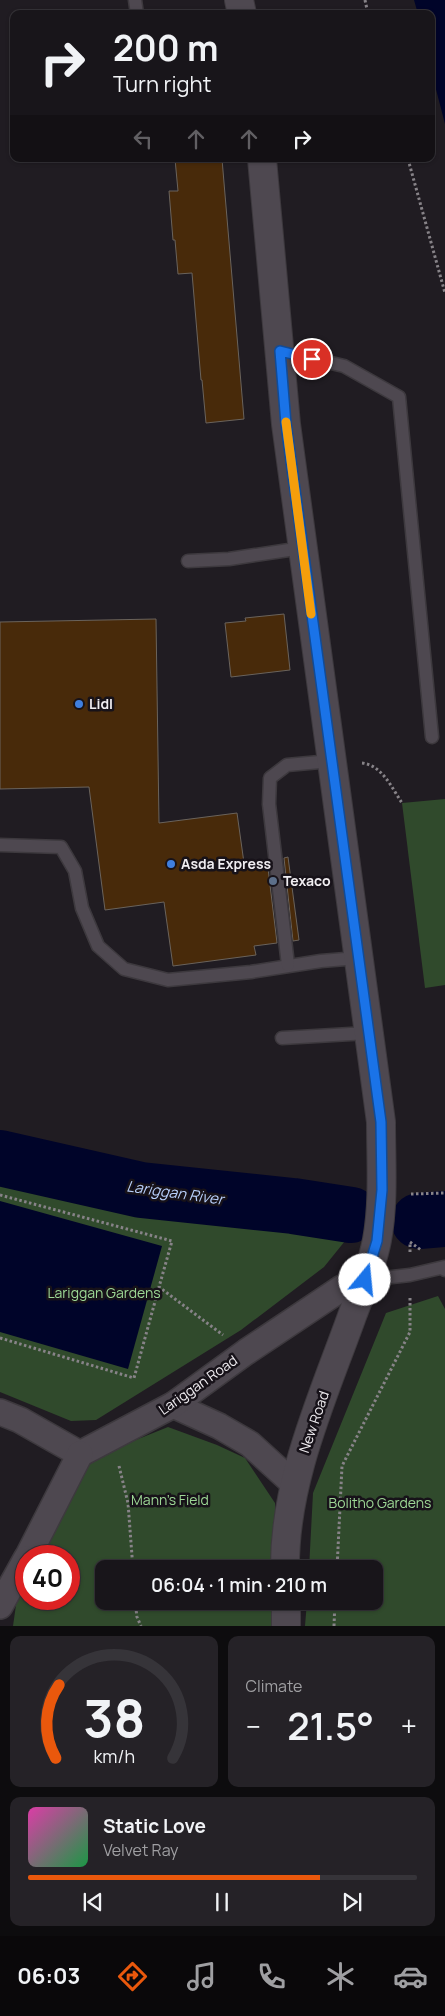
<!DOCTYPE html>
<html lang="en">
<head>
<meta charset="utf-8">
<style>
	body { margin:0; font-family:Manrope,sans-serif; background:#252227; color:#f1f3f6; height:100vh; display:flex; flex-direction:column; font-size:19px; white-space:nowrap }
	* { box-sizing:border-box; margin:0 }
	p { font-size:16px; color:#9f9fa2 }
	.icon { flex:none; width:28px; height:28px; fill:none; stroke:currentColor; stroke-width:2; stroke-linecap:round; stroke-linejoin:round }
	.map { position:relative; height:1626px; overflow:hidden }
	.side { display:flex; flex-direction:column; gap:10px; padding:10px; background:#0d0c0e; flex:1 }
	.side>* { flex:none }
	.banner { position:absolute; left:10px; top:10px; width:425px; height:152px; border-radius:10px; box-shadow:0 1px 4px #0004,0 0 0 1px #363439; background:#18151a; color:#f1f3f6; overflow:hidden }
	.speed { position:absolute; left:15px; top:1545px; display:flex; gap:10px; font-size:25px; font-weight:700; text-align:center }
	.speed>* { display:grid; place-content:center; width:65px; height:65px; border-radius:50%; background:#18151a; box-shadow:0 1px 4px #0004,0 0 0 1px #363439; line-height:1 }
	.speed .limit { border:8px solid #d22; background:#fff; color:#111 }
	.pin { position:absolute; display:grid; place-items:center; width:42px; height:42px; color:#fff; margin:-21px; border:2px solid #fff; border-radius:50%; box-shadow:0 1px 5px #0007 }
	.me { position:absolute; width:55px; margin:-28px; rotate:17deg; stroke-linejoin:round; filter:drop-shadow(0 0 4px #0008) }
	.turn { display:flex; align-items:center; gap:18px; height:105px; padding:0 20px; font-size:22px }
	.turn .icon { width:65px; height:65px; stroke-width:2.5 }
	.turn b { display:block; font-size:35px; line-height:42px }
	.lanes { display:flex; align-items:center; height:48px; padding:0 20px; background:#0003; justify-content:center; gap:25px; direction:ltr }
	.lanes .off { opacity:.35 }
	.big { font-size:38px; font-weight:600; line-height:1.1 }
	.side .widget { flex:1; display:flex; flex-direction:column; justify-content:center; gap:8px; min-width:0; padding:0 18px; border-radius:10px; background:#252227 }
	.side .dial { align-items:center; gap:0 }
	.dial svg { height:130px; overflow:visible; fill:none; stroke:#363439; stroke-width:7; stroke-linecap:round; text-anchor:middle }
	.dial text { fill:#f1f3f6; stroke:none }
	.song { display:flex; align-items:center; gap:15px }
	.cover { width:60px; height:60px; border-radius:8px; background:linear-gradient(135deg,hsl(320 70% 55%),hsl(140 70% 35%)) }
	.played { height:5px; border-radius:2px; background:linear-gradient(90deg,#ea580c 75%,#363439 75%) }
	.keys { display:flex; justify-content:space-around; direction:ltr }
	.heat { display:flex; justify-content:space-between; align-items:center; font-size:28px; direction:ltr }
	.side .tiles { flex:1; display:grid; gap:10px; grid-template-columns:1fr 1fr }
	.widget:last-child { grid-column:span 2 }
	.trip { position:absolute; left:95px; top:1560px; width:288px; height:50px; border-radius:10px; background:#18151a; box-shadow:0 1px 4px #0004,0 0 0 1px #363439; font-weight:600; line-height:50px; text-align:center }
	.dock { display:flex; height:80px; justify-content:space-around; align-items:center; background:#0a080a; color:#9f9fa2 }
	.dock .icon { width:35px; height:35px }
	.dock .selected { color:#ea580c }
	.dock b { font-size:22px; color:#f1f3f6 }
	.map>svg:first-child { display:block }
	.green { fill:#304a2c }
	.water { fill:#000429 }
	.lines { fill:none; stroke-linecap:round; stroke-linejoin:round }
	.river { stroke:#000429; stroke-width:56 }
	.building { fill:#482a0a; stroke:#6a635c }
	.service-casing { stroke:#3d393e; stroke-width:15 }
	.minor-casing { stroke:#3d393e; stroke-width:28 }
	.tertiary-casing { stroke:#3d393e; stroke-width:30 }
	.path { stroke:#878388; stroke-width:3; stroke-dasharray:2.5 2.5; stroke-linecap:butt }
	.service { stroke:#4e4850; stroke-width:12 }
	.minor { stroke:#4e4850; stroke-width:25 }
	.tertiary { stroke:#4e4850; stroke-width:28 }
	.route-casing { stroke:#114b97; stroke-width:12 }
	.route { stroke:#1a73e8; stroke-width:9 }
	.slow { stroke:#f59e0b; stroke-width:9 }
	.shop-dot { fill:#3f7fe0; stroke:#171219; stroke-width:2 }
	.service-dot { fill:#5c6f8a; stroke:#171219; stroke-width:2 }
	.labels { text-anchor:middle; stroke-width:5; stroke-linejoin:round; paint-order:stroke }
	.poi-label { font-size:14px; font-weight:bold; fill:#f0edf1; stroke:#171219; text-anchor:start }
	.park-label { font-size:14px; fill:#9dd795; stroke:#171219 }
	.street-label { font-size:14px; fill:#f0edf1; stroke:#171219 }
	.water-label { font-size:15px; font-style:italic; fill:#b9d0fb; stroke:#171219 }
</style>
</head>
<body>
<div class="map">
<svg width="445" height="1626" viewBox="0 0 445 1626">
	<rect width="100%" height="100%" fill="#201c22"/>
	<g class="green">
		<polygon points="445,799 445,985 425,988 402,803"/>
		<polygon points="0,1163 139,1196 297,1220 345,1241 324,1267 241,1330 96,1420 71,1421 0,1392"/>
		<polygon points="438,1296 445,1309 445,1626 305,1626 307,1601 374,1601 374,1569 309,1569 313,1493 386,1313"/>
		<polygon points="168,1427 217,1445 245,1458 275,1503 277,1569 104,1569 104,1601 278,1601 278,1626 13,1626 16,1605 26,1586 26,1599 69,1599 69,1556 41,1556 91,1458"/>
	</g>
	<g class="water">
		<polygon points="414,0 445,0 445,124 431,70 431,14 418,14"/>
		<polygon points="0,1201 162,1246 128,1369 0,1332"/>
	</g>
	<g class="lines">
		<g class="river">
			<polyline points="0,1158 141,1190 293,1206 351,1215"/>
			<polyline points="419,1221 445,1219"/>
		</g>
	</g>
	<g class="building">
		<polygon points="175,159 222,159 244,419 206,423 202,380 201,380 192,273 178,274 175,240 173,240 169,191 178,191"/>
		<polygon points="284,614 290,670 231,677 225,623 246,621 245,618"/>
		<polygon points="156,619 159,823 237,813 244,863 267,860 277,943 254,946 256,955 173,966 164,902 105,910 89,787 0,789 0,622"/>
		<polygon points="288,857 299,940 293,941 284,858"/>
	</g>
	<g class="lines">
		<defs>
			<g id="service">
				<polyline points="135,0 137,14"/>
				<polyline points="280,351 344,366 399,397 432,737"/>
				<polyline points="188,561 229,559 302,548"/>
				<polyline points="0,845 61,847 75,871 82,908 98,946 124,969 168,980 251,972 321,961 358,958"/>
				<polyline points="288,965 269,804 270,778 287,765 331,761"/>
				<polyline points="282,1038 368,1033"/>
				<polyline points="365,1280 410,1275 444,1267 445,1270"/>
			</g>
			<g id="minor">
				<polyline points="173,1405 219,1426 250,1444 294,1484"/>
				<polyline points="0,1412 20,1420 80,1454"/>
				<polyline points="80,1454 173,1405 246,1352 342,1288 365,1280"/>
				<polyline points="28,1556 80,1454"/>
				<polyline points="0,1606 26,1559"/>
			</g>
			<g id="tertiary">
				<polyline points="239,0 242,14"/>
				<path d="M 262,159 L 286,424 L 381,1122 C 381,1161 384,1202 377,1240 C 372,1266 361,1292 352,1316 C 323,1397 284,1481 285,1569"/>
				<polyline points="286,1601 286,1626"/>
			</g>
		</defs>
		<use href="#service" class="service-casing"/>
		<use href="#minor" class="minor-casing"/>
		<use href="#tertiary" class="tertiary-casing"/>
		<g class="path">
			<polyline points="365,0 368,14"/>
			<polyline points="408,159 445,293"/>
			<path d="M 362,763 C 382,765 392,788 402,803"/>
			<polyline points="411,1194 445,1193"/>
			<polyline points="0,1195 172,1241 159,1287 223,1335"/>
			<polyline points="410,1242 421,1250"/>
			<polyline points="410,1252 410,1242"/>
			<polyline points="0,1338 134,1378 159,1287"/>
			<polyline points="119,1466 128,1503 133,1569"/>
			<polyline points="337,1569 342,1466 410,1332 410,1298"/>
			<polyline points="135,1601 137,1617 141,1626"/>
			<polyline points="334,1626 335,1601"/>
		</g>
		<use href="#service" class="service"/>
		<use href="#minor" class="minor"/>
		<use href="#tertiary" class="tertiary"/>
	</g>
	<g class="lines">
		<defs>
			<polyline id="route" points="312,359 280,351 286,424 381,1122 382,1190 377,1241 365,1280"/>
		</defs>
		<use href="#route" class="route-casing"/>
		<use href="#route" class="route"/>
		<polyline class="slow" points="286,422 311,614"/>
	</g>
	<g class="shop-dot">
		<circle cx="79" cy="704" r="5"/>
		<circle cx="171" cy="864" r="5"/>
	</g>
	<circle class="service-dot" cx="273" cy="881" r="5"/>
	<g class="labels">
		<g class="poi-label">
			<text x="89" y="709">Lidl</text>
			<text x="181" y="869">Asda Express</text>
			<text x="283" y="886">Texaco</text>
		</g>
		<g class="park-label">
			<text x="104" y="1298">Lariggan Gardens</text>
			<text x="170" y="1505">Mann's Field</text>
			<text x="380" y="1508">Bolitho Gardens</text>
		</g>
		<g class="street-label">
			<text transform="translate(198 1385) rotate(-35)" y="5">Lariggan Road</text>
			<text transform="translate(314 1422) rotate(-71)" y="5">New Road</text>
		</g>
		<g class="water-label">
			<text transform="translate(175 1193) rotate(8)" y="5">Lariggan River</text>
		</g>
	</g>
</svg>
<div class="speed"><div class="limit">40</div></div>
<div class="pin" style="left:312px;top:359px;background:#d93025"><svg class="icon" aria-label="arrive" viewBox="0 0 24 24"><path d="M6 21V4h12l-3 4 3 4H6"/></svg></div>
<svg class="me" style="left:365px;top:1280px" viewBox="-20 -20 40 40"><circle r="19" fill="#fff"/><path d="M0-13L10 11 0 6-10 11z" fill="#1a73e8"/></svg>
<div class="trip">06:04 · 1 min · 210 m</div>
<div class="banner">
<div class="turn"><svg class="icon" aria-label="right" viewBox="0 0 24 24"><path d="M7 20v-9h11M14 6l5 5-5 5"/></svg><div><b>200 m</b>Turn right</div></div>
<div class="lanes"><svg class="icon off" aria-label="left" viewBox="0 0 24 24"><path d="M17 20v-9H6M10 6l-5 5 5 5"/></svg><svg class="icon off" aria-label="ahead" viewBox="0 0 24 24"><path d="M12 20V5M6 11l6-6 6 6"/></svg><svg class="icon off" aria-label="ahead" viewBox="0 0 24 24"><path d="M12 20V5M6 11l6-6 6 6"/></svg><svg class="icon" aria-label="right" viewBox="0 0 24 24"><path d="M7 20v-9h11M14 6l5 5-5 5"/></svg></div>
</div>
</div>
<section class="side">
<div class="tiles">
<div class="widget dial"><svg viewBox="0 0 100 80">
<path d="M14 69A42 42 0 1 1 86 69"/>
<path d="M14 69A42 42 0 0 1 16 24" stroke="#ea580c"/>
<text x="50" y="56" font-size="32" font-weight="700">38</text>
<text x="50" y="72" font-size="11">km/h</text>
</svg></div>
<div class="widget"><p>Climate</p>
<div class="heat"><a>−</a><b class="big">21.5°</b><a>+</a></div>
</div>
<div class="widget">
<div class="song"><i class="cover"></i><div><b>Static Love</b><p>Velvet Ray</p></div></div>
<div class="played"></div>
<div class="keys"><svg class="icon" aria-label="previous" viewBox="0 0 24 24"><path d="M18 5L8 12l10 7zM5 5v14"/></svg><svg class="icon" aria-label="pause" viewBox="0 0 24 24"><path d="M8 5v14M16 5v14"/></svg><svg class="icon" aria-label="next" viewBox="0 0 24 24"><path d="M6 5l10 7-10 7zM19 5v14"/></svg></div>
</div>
</div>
</section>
<nav class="dock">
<b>06:03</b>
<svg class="icon selected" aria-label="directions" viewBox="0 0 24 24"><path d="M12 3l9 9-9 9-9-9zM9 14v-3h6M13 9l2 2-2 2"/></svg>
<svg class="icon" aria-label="music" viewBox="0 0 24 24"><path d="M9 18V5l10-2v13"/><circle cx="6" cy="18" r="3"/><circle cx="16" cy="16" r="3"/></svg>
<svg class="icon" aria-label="phone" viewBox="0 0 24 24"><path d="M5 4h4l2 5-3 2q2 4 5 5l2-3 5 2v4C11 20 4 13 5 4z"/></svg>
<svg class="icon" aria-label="climate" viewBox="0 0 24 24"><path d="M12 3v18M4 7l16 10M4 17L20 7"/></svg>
<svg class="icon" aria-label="car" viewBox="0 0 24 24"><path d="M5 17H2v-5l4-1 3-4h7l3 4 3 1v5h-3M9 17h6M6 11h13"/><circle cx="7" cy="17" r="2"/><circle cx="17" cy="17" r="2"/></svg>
</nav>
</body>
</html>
